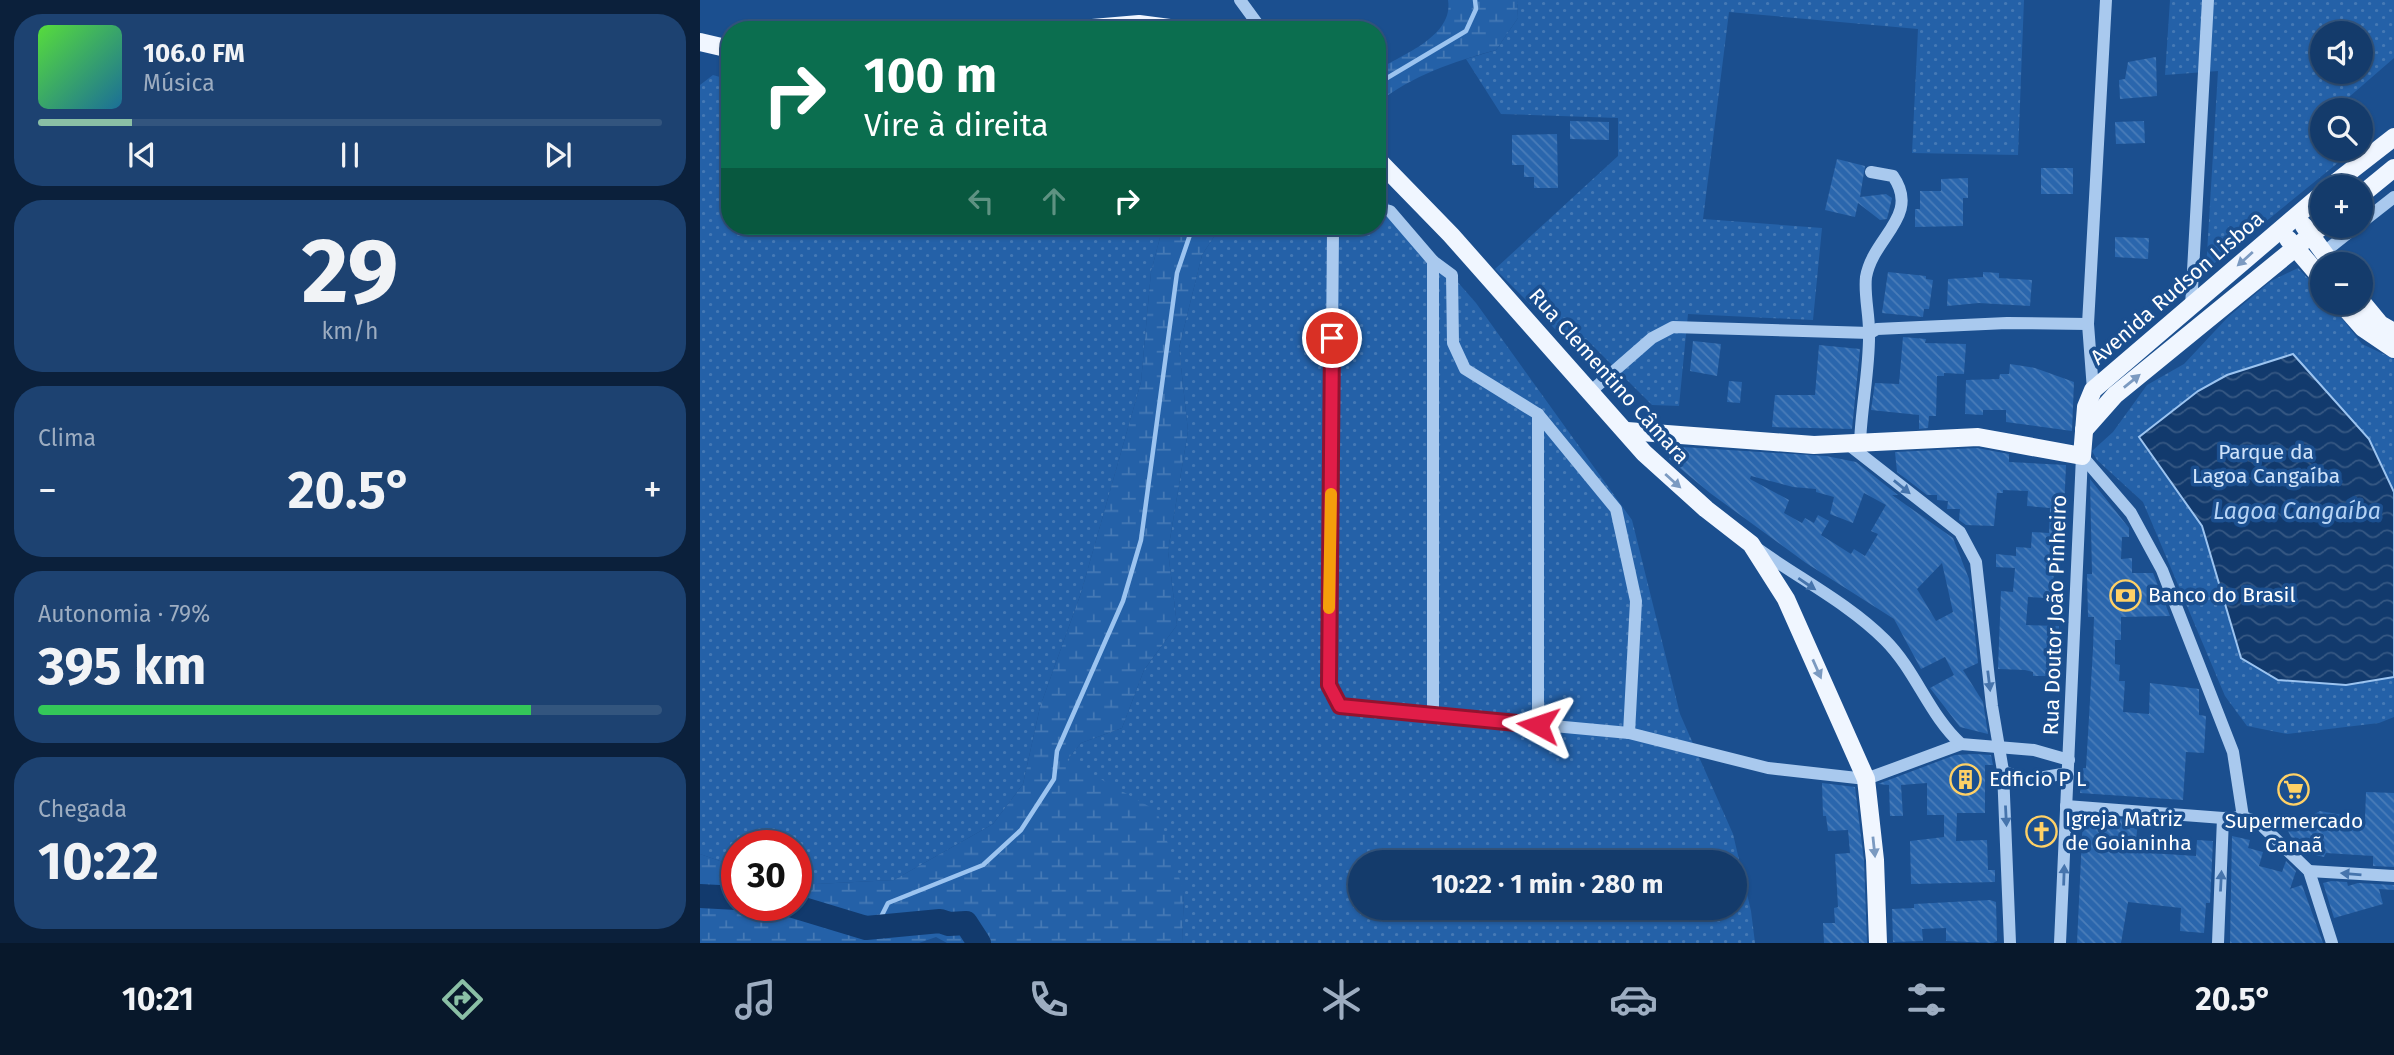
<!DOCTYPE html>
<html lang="pt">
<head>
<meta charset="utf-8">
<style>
	body { margin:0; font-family:"Fira Sans",sans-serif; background:#1d4271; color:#f1f3f6; height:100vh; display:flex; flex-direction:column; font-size:26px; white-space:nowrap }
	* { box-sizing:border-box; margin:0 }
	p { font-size:23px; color:#9dadc1 }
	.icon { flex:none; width:38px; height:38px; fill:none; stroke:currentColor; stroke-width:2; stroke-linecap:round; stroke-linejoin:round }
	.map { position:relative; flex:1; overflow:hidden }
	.panel { display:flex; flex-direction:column; gap:14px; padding:14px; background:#0b203b; width:700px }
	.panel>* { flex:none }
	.banner { position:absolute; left:21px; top:21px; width:665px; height:214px; border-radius:28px; box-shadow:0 2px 5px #0004,0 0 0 2px #33557e; background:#0b6e4f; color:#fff; overflow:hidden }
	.controls { position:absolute; left:1610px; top:21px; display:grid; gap:14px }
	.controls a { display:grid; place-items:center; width:63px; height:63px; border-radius:50%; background:#143b6b; box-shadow:0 2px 5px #0004,0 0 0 2px #33557e; font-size:35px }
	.speed { position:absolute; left:21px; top:830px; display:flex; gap:14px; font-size:35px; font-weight:700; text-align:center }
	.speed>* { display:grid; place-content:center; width:91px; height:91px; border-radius:50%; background:#143b6b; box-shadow:0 2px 5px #0004,0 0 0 2px #33557e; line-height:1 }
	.speed .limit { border:10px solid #d22; background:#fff; color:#111 }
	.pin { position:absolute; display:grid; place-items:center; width:60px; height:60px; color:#fff; margin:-30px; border:4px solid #fff; border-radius:50%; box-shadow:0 2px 7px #0007 }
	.me { position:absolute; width:77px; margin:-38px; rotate:275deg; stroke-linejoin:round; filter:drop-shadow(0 0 5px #0008) }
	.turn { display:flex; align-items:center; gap:24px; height:147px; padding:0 28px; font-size:32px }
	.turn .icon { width:91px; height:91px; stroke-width:2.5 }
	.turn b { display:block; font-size:49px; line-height:60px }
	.lanes { display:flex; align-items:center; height:66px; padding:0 28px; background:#0003; justify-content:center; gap:35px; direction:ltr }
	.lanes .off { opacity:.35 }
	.big { font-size:52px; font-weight:700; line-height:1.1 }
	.panel .widget { flex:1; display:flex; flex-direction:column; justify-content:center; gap:10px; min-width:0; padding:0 24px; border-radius:28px; background:#1d4271 }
	.panel .dial { align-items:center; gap:0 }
	.dial b { font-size:91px; line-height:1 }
	.song { display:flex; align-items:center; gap:21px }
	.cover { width:84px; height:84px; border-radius:10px; background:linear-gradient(135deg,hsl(110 70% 55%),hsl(200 70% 35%)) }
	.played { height:7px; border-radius:4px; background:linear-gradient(90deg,#8abfa5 15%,#33557e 15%) }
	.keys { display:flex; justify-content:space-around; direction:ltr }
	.heat { display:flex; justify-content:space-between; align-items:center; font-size:38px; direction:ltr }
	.charge { height:10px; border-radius:5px; background:linear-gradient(90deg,#34c759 79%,#33557e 0) }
	.trip { position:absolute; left:648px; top:850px; width:399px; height:70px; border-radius:35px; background:#143b6b; box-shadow:0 2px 5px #0004,0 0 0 2px #33557e; font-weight:700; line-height:70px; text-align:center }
	.menu { display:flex; height:112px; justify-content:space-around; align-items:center; background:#08182b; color:#9dadc1 }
	.menu .icon { width:49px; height:49px }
	.menu .active { color:#8abfa5 }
	.menu b { font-size:32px; color:#f1f3f6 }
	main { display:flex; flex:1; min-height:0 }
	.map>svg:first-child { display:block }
	.grass { fill:url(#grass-dots); fill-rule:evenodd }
	.wetland { fill:url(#wetland-marsh) }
	.water { fill:url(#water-waves); stroke:#9cc4f0; stroke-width:2 }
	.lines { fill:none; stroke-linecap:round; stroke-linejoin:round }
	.stream { stroke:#9cc4f0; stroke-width:4.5 }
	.river { stroke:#123a6d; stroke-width:24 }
	.building { fill:url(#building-back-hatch); fill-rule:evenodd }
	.minor { stroke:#a9c9ee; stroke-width:12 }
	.major { stroke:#f0f6ff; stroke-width:18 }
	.oneway { fill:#7b9ac1 }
	.oneway2 { fill:#4674ac }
	.route-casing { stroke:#92132f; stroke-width:18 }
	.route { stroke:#e11d48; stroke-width:12 }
	.slow { stroke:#f59e0b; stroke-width:12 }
	.labels { text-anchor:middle; stroke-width:7; stroke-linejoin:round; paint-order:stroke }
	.street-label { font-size:21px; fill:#fff; stroke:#1b4f8f }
	.park-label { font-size:21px; fill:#cfe3fa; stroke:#1b4f8f }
	.poi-label { font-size:21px; fill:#fff; stroke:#1b4f8f; text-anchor:start }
	.water-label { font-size:23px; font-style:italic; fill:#b5d3f5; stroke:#1b4f8f }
</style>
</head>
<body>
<main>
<section class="panel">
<div class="widget">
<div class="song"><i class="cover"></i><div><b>106.0 FM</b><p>Música</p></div></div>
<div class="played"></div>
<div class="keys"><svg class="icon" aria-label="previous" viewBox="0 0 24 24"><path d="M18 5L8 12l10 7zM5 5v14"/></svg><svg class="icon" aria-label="pause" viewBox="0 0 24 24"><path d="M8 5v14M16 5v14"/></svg><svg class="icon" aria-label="next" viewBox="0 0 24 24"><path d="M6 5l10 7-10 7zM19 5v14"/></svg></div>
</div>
<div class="widget dial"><b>29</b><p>km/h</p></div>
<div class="widget"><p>Clima</p>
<div class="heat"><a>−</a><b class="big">20.5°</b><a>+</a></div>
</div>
<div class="widget"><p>Autonomia · 79%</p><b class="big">395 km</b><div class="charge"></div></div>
<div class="widget"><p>Chegada</p><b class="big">10:22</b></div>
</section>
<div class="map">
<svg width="1694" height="943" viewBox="0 0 1694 943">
	<defs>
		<pattern id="grass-dots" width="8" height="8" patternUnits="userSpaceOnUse" patternTransform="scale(1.75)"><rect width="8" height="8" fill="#2461a8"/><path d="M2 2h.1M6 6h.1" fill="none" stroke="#4579b5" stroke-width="1.8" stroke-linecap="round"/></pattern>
		<pattern id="wetland-marsh" width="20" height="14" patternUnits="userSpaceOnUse" patternTransform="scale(1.75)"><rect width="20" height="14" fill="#2461a8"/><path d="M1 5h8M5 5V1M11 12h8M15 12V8" fill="none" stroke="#4579b5"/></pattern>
		<pattern id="water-waves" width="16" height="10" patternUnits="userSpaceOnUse" patternTransform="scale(1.75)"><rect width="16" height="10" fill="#123a6d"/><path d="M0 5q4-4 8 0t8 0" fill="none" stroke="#365883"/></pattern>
		<pattern id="building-back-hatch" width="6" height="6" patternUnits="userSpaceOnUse" patternTransform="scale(1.75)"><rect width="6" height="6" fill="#2a66ad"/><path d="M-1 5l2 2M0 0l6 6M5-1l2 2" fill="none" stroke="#4a7db9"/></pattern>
	</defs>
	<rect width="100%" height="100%" fill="#1b4f8f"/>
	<g class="grass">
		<polygon points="817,0 1324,0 1318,155 1212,153 1218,29 1029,12 1003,219 1122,228 1113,320 988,314 979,406 952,405 886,339 875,349 795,269 918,156 918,118 801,114 766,59 796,50 818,18"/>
		<path d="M 1470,0 L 1694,0 L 1694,58 L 1634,110 L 1622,110 L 1622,149 L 1655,149 L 1506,270 L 1518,71 L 1465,75 ZM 1622,33 L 1661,33 L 1661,72 L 1622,72 Z"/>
		<polygon points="13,75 30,80 30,226 463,226 451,272 441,382 381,593 340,707 323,784 293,824 194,880 96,885 96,845 37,845 37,867 0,854 0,85"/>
		<path d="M 677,190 L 776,303 L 932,520 L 980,714 L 1033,834 L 1051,911 L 1055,943 L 482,943 L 484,892 L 367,760 L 381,743 L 422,728 L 444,670 L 477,625 L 468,551 L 488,431 L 479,348 L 502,255 L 521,226 L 677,226 ZM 660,863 L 1034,863 L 1034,908 L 660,908 Z"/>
		<polygon points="1598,268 1622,293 1622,303 1630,303 1662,344 1694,359 1694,717 1679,723 1587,734 1547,726 1525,696 1443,502 1397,460 1392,451 1413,432 1447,385 1484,364 1528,317 1571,281"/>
	</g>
	<g class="wetland">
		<path d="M 748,0 L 817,0 L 818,18 L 796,50 C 752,62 714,75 677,103 L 677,70 C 702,55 754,36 748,0 Z"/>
		<polygon points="463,226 521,226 502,255 479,348 488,431 468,551 477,625 444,670 422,728 381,743 367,760 457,811 484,892 482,943 247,943 236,937 219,943 0,943 0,854 37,867 37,905 96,905 96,885 194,880 293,824 323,784 340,707 381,593 441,382 451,272"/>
	</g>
	<polygon class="water" points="1593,354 1669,439 1694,492 1694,677 1646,685 1578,680 1541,658 1502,526 1439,437 1498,391 1527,375"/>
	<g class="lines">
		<g class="stream">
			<polyline points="677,84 766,31 776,9 775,0"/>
			<polyline points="176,927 188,903 283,865 321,830 354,779 357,751 423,601 441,540 477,273 493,226"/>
		</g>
		<g class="river">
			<polyline points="0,896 37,898"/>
			<polyline points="90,905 166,928 240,921 249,924 266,923 279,943"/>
		</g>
	</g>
	<g class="building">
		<polygon points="1456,57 1457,96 1420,99 1419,80 1425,79 1428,62"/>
		<polygon points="870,121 909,122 909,140 870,139"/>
		<polygon points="1444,121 1445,143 1416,144 1415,122"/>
		<polygon points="857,134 858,188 834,188 834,177 824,177 824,165 812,165 812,135"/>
		<polygon points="1137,159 1165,166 1160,197 1186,194 1192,198 1187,219 1180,220 1158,203 1155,217 1125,210"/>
		<rect x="1341" y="168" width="32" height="26"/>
		<polygon points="1268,178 1268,198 1263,198 1263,226 1215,227 1215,209 1220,209 1220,191 1241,191 1241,179"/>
		<polygon points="1415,237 1449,238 1448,259 1415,257"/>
		<polygon points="1188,272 1226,276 1226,279 1233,280 1229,309 1224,309 1223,317 1182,313"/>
		<polygon points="1283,272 1299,273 1299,278 1332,280 1330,306 1279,303 1247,306 1248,279 1283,277"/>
		<polygon points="1203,337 1226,339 1225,343 1266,344 1264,374 1244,373 1244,376 1237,376 1236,416 1229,416 1228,428 1219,429 1219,415 1171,410 1175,383 1199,384"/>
		<polygon points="993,341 1021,344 1017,376 990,371"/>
		<polygon points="1119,345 1160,349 1152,429 1072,427 1075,395 1115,395"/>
		<polygon points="1310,364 1335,368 1374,382 1372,431 1306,422 1306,410 1283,410 1283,415 1265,414 1266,380 1299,379 1300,374 1309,374"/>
		<polygon points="1029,381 1042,382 1040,403 1027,402"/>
		<path d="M 976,446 L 981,449 L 982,447 L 1126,456 L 1156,462 L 1198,495 L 1192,495 L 1253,538 L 1269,579 L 1278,663 L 1263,670 L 1283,702 L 1288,734 L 1260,727 L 1230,688 L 1254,675 L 1245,657 L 1221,669 L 1194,619 L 1106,563 L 1010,493 L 969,459 ZM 1051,476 L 1093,487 L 1116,489 L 1116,492 L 1134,497 L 1130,514 L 1153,523 L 1164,493 L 1186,505 L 1171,531 L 1178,534 L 1165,556 L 1154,549 L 1151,554 L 1121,535 L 1129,521 L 1118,515 L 1114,523 L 1105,518 L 1102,523 L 1084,513 L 1089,500 L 1050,479 ZM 1242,563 L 1253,612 L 1236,621 L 1217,589 Z"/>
		<polygon points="1277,448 1309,454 1309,462 1366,465 1362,557 1357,557 1351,592 1345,592 1345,598 1328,597 1326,625 1359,626 1359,646 1355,646 1354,676 1333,676 1333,672 1325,670 1298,669 1301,591 1313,592 1315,568 1296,567 1296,554 1316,556 1316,547 1331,548 1332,532 1349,533 1350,508 1327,506 1328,491 1303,490 1303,493 1297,493 1294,526 1266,525 1259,520 1260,509 1247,509 1248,501 1237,500 1237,495 1227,495 1197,472 1195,452"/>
		<polygon points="1390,479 1429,528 1429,537 1422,537 1421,559 1432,558 1432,573 1453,573 1470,616 1421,617 1421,640 1415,640 1415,664 1420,665 1419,681 1425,681 1423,712 1449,714 1450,683 1499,689 1499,715 1506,716 1504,753 1486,752 1483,800 1380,793 1383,768 1386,768 1393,649 1394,617 1388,617 1387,574 1392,574"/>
		<polygon points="1274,754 1291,755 1293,765 1285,765 1285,813 1257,813 1256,841 1287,840 1288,870 1295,870 1295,882 1211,884 1210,841 1244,837 1244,815 1227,815 1227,783 1201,785 1203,816 1190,816 1189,785 1178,784 1255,755"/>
		<polygon points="1122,783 1155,787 1164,861 1167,943 1124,943 1123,923 1135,923 1134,908 1138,907 1135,854 1150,853 1148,830 1128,831 1126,816 1123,816"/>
		<polygon points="1666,792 1694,793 1694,867 1673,866 1673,856 1626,853 1624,857 1602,852 1596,847 1587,829 1620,811 1665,819"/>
		<polygon points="1383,816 1438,820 1435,852 1496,856 1497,840 1513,841 1510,903 1506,903 1504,933 1480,931 1481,908 1428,902 1421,943 1377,943"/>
		<polygon points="1532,836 1550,840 1548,848 1563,852 1559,866 1582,872 1586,861 1596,871 1590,889 1602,885 1623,943 1530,943"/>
		<polygon points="1631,881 1647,882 1648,886 1658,883 1694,885 1694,890 1679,889 1683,904 1634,918 1623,883"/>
		<polygon points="1290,900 1296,902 1297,941 1293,943 1246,941 1246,928 1222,929 1223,941 1193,942 1192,909 1214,908 1214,904"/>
	</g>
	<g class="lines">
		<g class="minor">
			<polyline points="540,0 562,30"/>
			<polyline points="677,208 690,211 733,261 752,275 753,343 765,369 838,414 916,509 936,601 929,733"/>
			<polyline points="1661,223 1694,197"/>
			<polyline points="640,226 633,231 629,685 641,706 929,733 1068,768 1166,779 1261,744"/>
			<polyline points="1623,253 1657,226"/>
			<polyline points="733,261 733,715"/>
			<polyline points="1491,307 1508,0"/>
			<polyline points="1393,390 1388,324 1406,0"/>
			<polyline points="890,392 952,338 973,327 1170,333 1177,329 1307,323 1388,324"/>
			<path d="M 1160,444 C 1161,407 1170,368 1169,331 C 1169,313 1164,294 1166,277 C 1173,237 1221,216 1193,176 L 1171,172"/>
			<polyline points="1149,445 1260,532 1276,562 1292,706 1303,771 1310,943"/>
			<polyline points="1382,456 1431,513 1462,570 1533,752 1543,817"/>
			<path d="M 1058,549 C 1100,579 1149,604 1185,640 C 1216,671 1229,715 1261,744 L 1334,750 L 1369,760"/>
			<polyline points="838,725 838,414"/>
			<polyline points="1303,771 1326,780 1368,773"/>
			<polyline points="1366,806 1523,818 1543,817 1558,822 1609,871 1632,943"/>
			<polyline points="1609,871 1694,876"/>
			<polyline points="1360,943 1382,456"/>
			<polyline points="1518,943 1523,818"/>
		</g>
		<g class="major">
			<polyline points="369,30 439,24 485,30"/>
			<polyline points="0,42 30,49"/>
			<polyline points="677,159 751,235 944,453 1006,509 1051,544 1086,599 1166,779 1175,860 1178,943"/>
			<polyline points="1630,187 1694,137"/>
			<polyline points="1661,195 1694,168"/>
			<polyline points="1604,226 1632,264"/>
			<polyline points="1588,239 1622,279"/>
			<polyline points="1661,301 1680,324 1694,332"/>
			<polyline points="1641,303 1663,328 1694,349"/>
			<polyline points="1384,430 1415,395 1622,226"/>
			<polyline points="927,431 1114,445 1278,437 1382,456 1386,407 1393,390 1622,194"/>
		</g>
	</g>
	<defs><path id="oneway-solid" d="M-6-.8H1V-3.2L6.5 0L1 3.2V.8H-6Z" transform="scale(1.75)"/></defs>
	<g class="oneway">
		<use href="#oneway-solid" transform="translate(1545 259) rotate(138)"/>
		<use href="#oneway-solid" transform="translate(1432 381) rotate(-39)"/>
		<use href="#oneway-solid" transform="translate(973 481) rotate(42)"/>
		<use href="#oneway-solid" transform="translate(1117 669) rotate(66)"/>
		<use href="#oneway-solid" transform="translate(1174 847) rotate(84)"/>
	</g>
	<g class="oneway2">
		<use href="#oneway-solid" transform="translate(1202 487) rotate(39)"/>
		<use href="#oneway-solid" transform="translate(1107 584) rotate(34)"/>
		<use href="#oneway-solid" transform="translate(1289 681) rotate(83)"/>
		<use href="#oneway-solid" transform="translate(1306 816) rotate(87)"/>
		<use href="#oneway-solid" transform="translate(1651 874) rotate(-175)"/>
		<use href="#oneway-solid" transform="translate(1364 875) rotate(-88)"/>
		<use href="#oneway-solid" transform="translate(1521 881) rotate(-87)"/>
	</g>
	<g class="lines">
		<defs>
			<polyline id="route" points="632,338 629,685 640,706 838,725"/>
		</defs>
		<use href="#route" class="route-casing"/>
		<use href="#route" class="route"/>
		<polyline class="slow" points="629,608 631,494"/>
	</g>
	<defs>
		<symbol id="bank-ring" viewBox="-11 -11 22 22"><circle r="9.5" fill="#1b4f8f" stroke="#ffd166" stroke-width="1.5"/><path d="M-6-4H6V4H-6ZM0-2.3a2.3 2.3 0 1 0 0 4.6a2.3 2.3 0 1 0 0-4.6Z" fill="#ffd166"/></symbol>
		<symbol id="building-ring" viewBox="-11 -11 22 22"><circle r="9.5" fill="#1b4f8f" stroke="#ffd166" stroke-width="1.5"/><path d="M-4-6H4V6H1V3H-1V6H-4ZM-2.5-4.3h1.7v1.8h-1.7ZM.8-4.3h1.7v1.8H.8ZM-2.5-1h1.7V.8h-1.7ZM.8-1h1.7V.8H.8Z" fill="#ffd166"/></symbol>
		<symbol id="supermarket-ring" viewBox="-11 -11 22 22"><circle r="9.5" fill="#1b4f8f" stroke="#ffd166" stroke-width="1.5"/><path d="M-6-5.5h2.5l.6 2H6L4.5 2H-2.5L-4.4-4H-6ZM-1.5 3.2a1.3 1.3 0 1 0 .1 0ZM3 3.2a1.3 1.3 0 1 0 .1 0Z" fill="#ffd166"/></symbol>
		<symbol id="church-ring" viewBox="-11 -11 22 22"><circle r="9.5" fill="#1b4f8f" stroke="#ffd166" stroke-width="1.5"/><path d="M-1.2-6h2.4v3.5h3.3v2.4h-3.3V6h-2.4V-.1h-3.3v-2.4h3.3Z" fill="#ffd166"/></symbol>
	</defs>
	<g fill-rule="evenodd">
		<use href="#bank-ring" x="1408" y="578" width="35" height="35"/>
		<use href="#building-ring" x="1248" y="762" width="35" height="35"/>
		<use href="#supermarket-ring" x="1576" y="772" width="35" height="35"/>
		<use href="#church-ring" x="1324" y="814" width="35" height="35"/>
	</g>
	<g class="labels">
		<g class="street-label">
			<text transform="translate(1477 288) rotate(-41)" y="7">Avenida Rudson Lisboa</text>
			<text transform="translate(909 376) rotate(48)" y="7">Rua Clementino Câmara</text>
			<text transform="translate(1355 615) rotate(-88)" y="7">Rua Doutor João Pinheiro</text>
		</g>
		<g class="park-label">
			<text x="1566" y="459">Parque da<tspan x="1566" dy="24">Lagoa Cangaíba</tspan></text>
		</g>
		<g class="poi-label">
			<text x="1448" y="602">Banco do Brasil</text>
			<text x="1289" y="786">Edficio P L</text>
			<text x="1365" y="826">Igreja Matriz<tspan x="1365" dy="24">de Goianinha</tspan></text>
			<text x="1594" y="828" text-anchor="middle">Supermercado<tspan x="1594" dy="24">Canaã</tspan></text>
		</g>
		<g class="water-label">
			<text x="1597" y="519">Lagoa Cangaíba</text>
		</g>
	</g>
</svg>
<div class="controls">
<a><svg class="icon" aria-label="sound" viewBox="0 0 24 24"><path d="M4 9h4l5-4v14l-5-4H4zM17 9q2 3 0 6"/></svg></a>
<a><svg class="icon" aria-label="search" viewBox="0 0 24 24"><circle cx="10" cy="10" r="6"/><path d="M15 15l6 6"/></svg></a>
<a>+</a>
<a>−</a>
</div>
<div class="speed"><div class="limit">30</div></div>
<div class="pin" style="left:632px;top:338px;background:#d93025"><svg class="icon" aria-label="arrive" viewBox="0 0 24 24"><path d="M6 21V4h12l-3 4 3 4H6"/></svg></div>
<svg class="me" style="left:838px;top:725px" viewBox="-20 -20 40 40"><path d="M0-17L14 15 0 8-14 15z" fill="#e11d48" stroke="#fff" stroke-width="4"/></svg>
<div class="trip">10:22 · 1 min · 280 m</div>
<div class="banner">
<div class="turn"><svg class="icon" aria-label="right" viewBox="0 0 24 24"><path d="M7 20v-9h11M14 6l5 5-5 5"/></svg><div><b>100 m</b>Vire à direita</div></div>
<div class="lanes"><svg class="icon off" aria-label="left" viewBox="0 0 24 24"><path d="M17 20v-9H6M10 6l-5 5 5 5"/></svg><svg class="icon off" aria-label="ahead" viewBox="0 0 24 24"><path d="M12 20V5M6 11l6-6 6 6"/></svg><svg class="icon" aria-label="right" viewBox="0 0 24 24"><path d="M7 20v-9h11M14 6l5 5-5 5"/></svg></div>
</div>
</div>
</main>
<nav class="menu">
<b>10:21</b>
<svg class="icon active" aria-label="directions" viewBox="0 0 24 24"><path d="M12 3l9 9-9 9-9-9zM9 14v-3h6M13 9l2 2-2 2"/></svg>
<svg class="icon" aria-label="music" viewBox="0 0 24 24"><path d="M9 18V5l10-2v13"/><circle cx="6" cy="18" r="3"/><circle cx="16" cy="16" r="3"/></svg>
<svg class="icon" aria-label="phone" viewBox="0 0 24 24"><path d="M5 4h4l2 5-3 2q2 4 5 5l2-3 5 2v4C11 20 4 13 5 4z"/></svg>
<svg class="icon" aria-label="climate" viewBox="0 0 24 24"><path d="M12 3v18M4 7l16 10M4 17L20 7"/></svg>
<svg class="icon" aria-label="car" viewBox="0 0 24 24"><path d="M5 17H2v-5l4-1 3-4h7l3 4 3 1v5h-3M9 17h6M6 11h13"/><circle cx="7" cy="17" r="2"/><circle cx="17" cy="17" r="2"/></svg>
<svg class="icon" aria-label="filters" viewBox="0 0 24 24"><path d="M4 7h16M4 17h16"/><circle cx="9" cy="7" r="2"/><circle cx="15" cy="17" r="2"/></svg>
<b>20.5°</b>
</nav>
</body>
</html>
